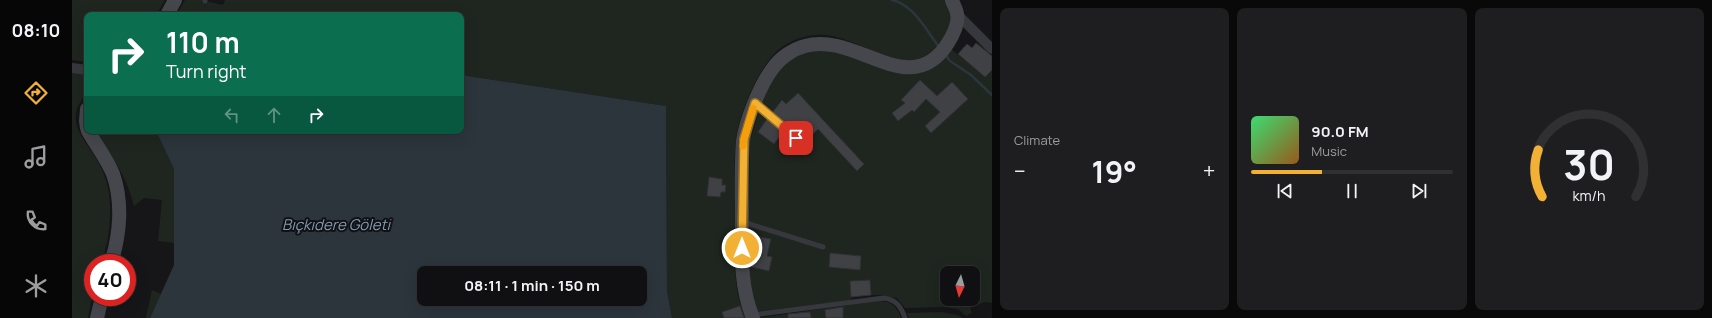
<!DOCTYPE html>
<html lang="en">
<head>
<meta charset="utf-8">
<style>
	body { margin:0; font-family:Manrope,sans-serif; background:#1e1e20; color:#f1f3f6; height:100vh; display:flex; flex-direction:column; font-size:15px; white-space:nowrap }
	* { box-sizing:border-box; margin:0 }
	p { font-size:13px; color:#9c9d9f }
	.icon { flex:none; width:22px; height:22px; fill:none; stroke:currentColor; stroke-width:2; stroke-linecap:round; stroke-linejoin:round }
	.map { position:relative; flex:1; overflow:hidden }
	.panel { display:flex; flex-direction:column; gap:8px; padding:8px; background:#09090a; width:720px }
	.panel>* { flex:none }
	.guide { position:absolute; left:12px; top:12px; width:380px; height:122px; border-radius:8px; box-shadow:0 4px 16px #0002,0 0 0 1px #303032; background:#0b6e4f; color:#fff; overflow:hidden }
	.needle { width:26px; rotate:185deg }
	.buttons { position:absolute; left:868px; top:266px; display:grid; gap:8px }
	.buttons a { display:grid; place-items:center; width:40px; height:40px; border-radius:8px; background:#101012; box-shadow:0 4px 16px #0002,0 0 0 1px #303032; font-size:20px }
	.speed { position:absolute; left:12px; top:254px; display:flex; gap:8px; font-size:20px; font-weight:700; text-align:center }
	.speed>* { display:grid; place-content:center; width:52px; height:52px; border-radius:50%; background:#101012; box-shadow:0 4px 16px #0002,0 0 0 1px #303032; line-height:1 }
	.speed .limit { border:6px solid #d22; background:#fff; color:#111 }
	.pin { position:absolute; display:grid; place-items:center; width:34px; height:34px; color:#fff; margin:-17px; border-radius:8px; box-shadow:0 2px 6px #0006 }
	.me { position:absolute; width:44px; margin:-22px; rotate:0deg; stroke-linejoin:round; filter:drop-shadow(0 0 3px #0008) }
	.turn { display:flex; align-items:center; gap:14px; height:84px; padding:0 16px; font-size:18px }
	.turn .icon { width:52px; height:52px; stroke-width:2.5 }
	.turn b { display:block; font-size:28px; line-height:34px }
	.lanes { display:flex; align-items:center; height:38px; padding:0 16px; background:#0003; justify-content:center; gap:20px; direction:ltr }
	.lanes .off { opacity:.35 }
	.big { font-size:30px; font-weight:700; line-height:1.1 }
	.panel .tile { flex:1; display:flex; flex-direction:column; justify-content:center; gap:6px; min-width:0; padding:0 14px; border-radius:8px; background:#1e1e20 }
	.panel .dial { align-items:center; gap:0 }
	.dial svg { height:104px; overflow:visible; fill:none; stroke:#303032; stroke-width:7; stroke-linecap:round; text-anchor:middle }
	.dial text { fill:#f1f3f6; stroke:none }
	.song { display:flex; align-items:center; gap:12px }
	.cover { width:48px; height:48px; border-radius:6px; background:linear-gradient(135deg,hsl(140 70% 55%),hsl(30 70% 35%)) }
	.played { height:4px; border-radius:2px; background:linear-gradient(90deg,#f2b134 35%,#303032 35%) }
	.keys { display:flex; justify-content:space-around; direction:ltr }
	.heat { display:flex; justify-content:space-between; align-items:center; font-size:22px; direction:ltr }
	.panel .tiles { flex:1; display:grid; gap:8px; grid-template-columns:repeat(3,1fr) }
	.trip { position:absolute; left:345px; top:266px; width:230px; height:40px; border-radius:8px; background:#101012; box-shadow:0 4px 16px #0002,0 0 0 1px #303032; font-weight:700; line-height:40px; text-align:center }
	main { display:flex; flex:1; min-height:0 }
	.dock { display:flex; flex-direction:column; width:72px; justify-content:space-around; align-items:center; background:#060607; color:#9c9d9f }
	.dock .icon { width:28px; height:28px }
	.dock .selected { color:#f2b134 }
	.dock b { font-size:18px; color:#f1f3f6 }
	.map>svg:first-child { display:block }
	.green { fill:#1e261f; fill-rule:evenodd }
	.water { fill:#2c353c; fill-rule:evenodd }
	.lines { fill:none; stroke-linecap:round; stroke-linejoin:round }
	.stream { stroke:#2c353c; stroke-width:2.5 }
	.building { fill:#404145; stroke:#303034 }
	.lane { stroke:#37383d; stroke-width:5 }
	.street { stroke:#37383d; stroke-width:10 }
	.secondary { stroke:#45474d; stroke-width:14 }
	.route-casing { stroke:#9d7322; stroke-width:10 }
	.route { stroke:#f2b134; stroke-width:7 }
	.slow { stroke:#f59e0b; stroke-width:7 }
	.labels { text-anchor:middle; stroke-width:4; stroke-linejoin:round; paint-order:stroke }
	.water-label { font-size:15px; font-style:italic; fill:#7f9bb3; stroke:#111113 }
</style>
</head>
<body>
<main>
<nav class="dock">
<b>08:10</b>
<svg class="icon selected" aria-label="directions" viewBox="0 0 24 24"><path d="M12 3l9 9-9 9-9-9zM9 14v-3h6M13 9l2 2-2 2"/></svg>
<svg class="icon" aria-label="music" viewBox="0 0 24 24"><path d="M9 18V5l10-2v13"/><circle cx="6" cy="18" r="3"/><circle cx="16" cy="16" r="3"/></svg>
<svg class="icon" aria-label="phone" viewBox="0 0 24 24"><path d="M5 4h4l2 5-3 2q2 4 5 5l2-3 5 2v4C11 20 4 13 5 4z"/></svg>
<svg class="icon" aria-label="climate" viewBox="0 0 24 24"><path d="M12 3v18M4 7l16 10M4 17L20 7"/></svg>
</nav>
<div class="map">
<svg width="920" height="318" viewBox="0 0 920 318">
	<rect width="100%" height="100%" fill="#161618"/>
	<g class="green">
		<polygon points="0,0 93,0 84,15 15,15 15,62 0,60"/>
		<path d="M 113,0 L 130,0 L 151,5 L 153,0 L 874,0 C 881,18 880,27 868,42 C 864,46 861,52 856,55 C 832,75 781,36 753,35 C 737,34 722,39 710,47 C 690,60 670,108 665,132 C 661,156 663,182 663,207 C 663,234 661,262 665,289 C 666,299 671,309 674,318 L 600,318 L 595,291 L 594,106 L 389,75 L 389,15 L 104,15 Z"/>
		<path d="M 752,48 L 829,73 C 854,77 862,66 879,49 L 913,77 L 920,70 L 920,303 L 913,302 L 898,307 L 900,313 L 894,316 L 886,309 L 873,307 L 833,308 L 825,298 L 808,295 L 799,295 L 798,280 L 778,280 L 779,300 L 685,312 L 680,294 L 676,267 L 683,236 L 676,234 L 678,141 L 691,97 L 710,66 L 724,54 ZM 875,273 L 901,273 L 901,299 L 875,299 Z"/>
		<path d="M 0,72 L 15,73 C 15,78 16,87 14,91 C 9,104 2,107 4,122 C 7,137 19,149 26,162 C 44,192 39,231 30,263 L 21,263 L 21,293 L 16,318 L 0,318 Z"/>
		<path d="M 22,131 L 84,131 L 102,169 L 102,243 L 86,241 L 90,200 L 72,198 L 62,206 C 55,177 40,155 22,131 Z"/>
		<polygon points="80,290 89,294 78,318 74,318"/>
		<path d="M 805,301 C 819,301 824,305 829,318 L 687,318 Z"/>
		<polygon points="870,312 885,315 891,318 837,318 835,313"/>
	</g>
	<path class="water" d="M 389,75 L 594,106 L 595,291 L 600,318 L 78,318 L 102,265 L 102,169 L 84,131 L 389,131 ZM 352,273 L 568,273 L 568,299 L 352,299 Z"/>
	<g class="lines">
		<g class="stream">
			<path d="M 820,0 C 842,5 854,30 867,47"/>
			<polyline points="873,54 878,61 899,75 920,95"/>
		</g>
	</g>
	<g class="building">
		<polygon points="904,43 920,56 920,70 913,77 886,54 895,44 900,48"/>
		<polygon points="848,80 865,96 880,82 896,99 859,133 853,126 868,112 854,99 842,112 840,110 826,121 820,113 833,103 829,100"/>
		<polygon points="726,93 792,164 785,171 746,129 733,142 716,125 700,113 710,100 714,104"/>
		<polygon points="695,119 711,132 702,144 686,132"/>
		<polygon points="637,177 650,179 650,185 654,185 653,192 649,192 648,197 635,196"/>
		<polygon points="683,236 699,239 695,256 700,257 697,271 679,267 678,255"/>
		<polygon points="758,253 789,256 788,270 757,267"/>
		<polygon points="798,280 799,295 779,297 778,281"/>
		<polygon points="668,306 672,318 652,318 650,312"/>
		<polygon points="771,307 771,318 754,318 753,310"/>
		<polygon points="738,312 739,318 716,318 716,314"/>
	</g>
	<g class="lines">
		<g class="lane">
			<polyline points="133,1 133,0"/>
			<polyline points="683,104 724,138"/>
			<polyline points="671,222 751,247"/>
			<path d="M 681,315 L 812,298 C 825,300 829,307 833,318"/>
		</g>
		<g class="street">
			<polyline points="885,14 920,49"/>
			<polyline points="0,68 15,70"/>
		</g>
		<g class="secondary">
			<polyline points="95,15 103,0"/>
			<polyline points="15,109 14,121 15,128"/>
			<path d="M 16,131 C 24,145 35,159 41,174 C 51,202 48,235 39,263"/>
			<polyline points="25,318 30,297"/>
			<path d="M 681,318 C 667,284 670,249 670,213 C 670,189 669,165 671,141 C 674,120 688,85 701,68 C 708,58 721,49 733,46 C 784,31 838,103 876,43 C 881,35 887,23 885,14 C 885,10 881,4 880,0"/>
		</g>
	</g>
	<g class="lines">
		<defs>
			<polyline id="route" points="670,248 672,139 683,103 724,138"/>
		</defs>
		<use href="#route" class="route-casing"/>
		<use href="#route" class="route"/>
		<polyline class="slow" points="671,146 672,139 681,108"/>
	</g>
	<g class="labels">
		<g class="water-label">
			<text x="264" y="230">Bıçkıdere Göleti</text>
		</g>
	</g>
</svg>
<div class="buttons">
<a><svg class="needle" viewBox="-14 -14 28 28"><path d="M0-13l5 13h-10z" fill="#e53935"/><path d="M0 13l5-13h-10z" fill="#9c9d9f"/></svg></a>
</div>
<div class="speed"><div class="limit">40</div></div>
<div class="pin" style="left:724px;top:138px;background:#d93025"><svg class="icon" aria-label="arrive" viewBox="0 0 24 24"><path d="M6 21V4h12l-3 4 3 4H6"/></svg></div>
<svg class="me" style="left:670px;top:248px" viewBox="-20 -20 40 40"><circle r="17" fill="#f2b134" stroke="#fff" stroke-width="3"/><path d="M0-11L8 9 0 5-8 9z" fill="#fff"/></svg>
<div class="trip">08:11 · 1 min · 150 m</div>
<div class="guide">
<div class="turn"><svg class="icon" aria-label="right" viewBox="0 0 24 24"><path d="M7 20v-9h11M14 6l5 5-5 5"/></svg><div><b>110 m</b>Turn right</div></div>
<div class="lanes"><svg class="icon off" aria-label="left" viewBox="0 0 24 24"><path d="M17 20v-9H6M10 6l-5 5 5 5"/></svg><svg class="icon off" aria-label="ahead" viewBox="0 0 24 24"><path d="M12 20V5M6 11l6-6 6 6"/></svg><svg class="icon" aria-label="right" viewBox="0 0 24 24"><path d="M7 20v-9h11M14 6l5 5-5 5"/></svg></div>
</div>
</div>
<section class="panel">
<div class="tiles">
<div class="tile"><p>Climate</p>
<div class="heat"><a>−</a><b class="big">19°</b><a>+</a></div>
</div>
<div class="tile">
<div class="song"><i class="cover"></i><div><b>90.0 FM</b><p>Music</p></div></div>
<div class="played"></div>
<div class="keys"><svg class="icon" aria-label="previous" viewBox="0 0 24 24"><path d="M18 5L8 12l10 7zM5 5v14"/></svg><svg class="icon" aria-label="pause" viewBox="0 0 24 24"><path d="M8 5v14M16 5v14"/></svg><svg class="icon" aria-label="next" viewBox="0 0 24 24"><path d="M6 5l10 7-10 7zM19 5v14"/></svg></div>
</div>
<div class="tile dial"><svg viewBox="0 0 100 80">
<path d="M14 69A42 42 0 1 1 86 69"/>
<path d="M14 69A42 42 0 0 1 11 33" stroke="#f2b134"/>
<text x="50" y="56" font-size="32" font-weight="700">30</text>
<text x="50" y="72" font-size="11">km/h</text>
</svg></div>
</div>
</section>
</main>
</body>
</html>
